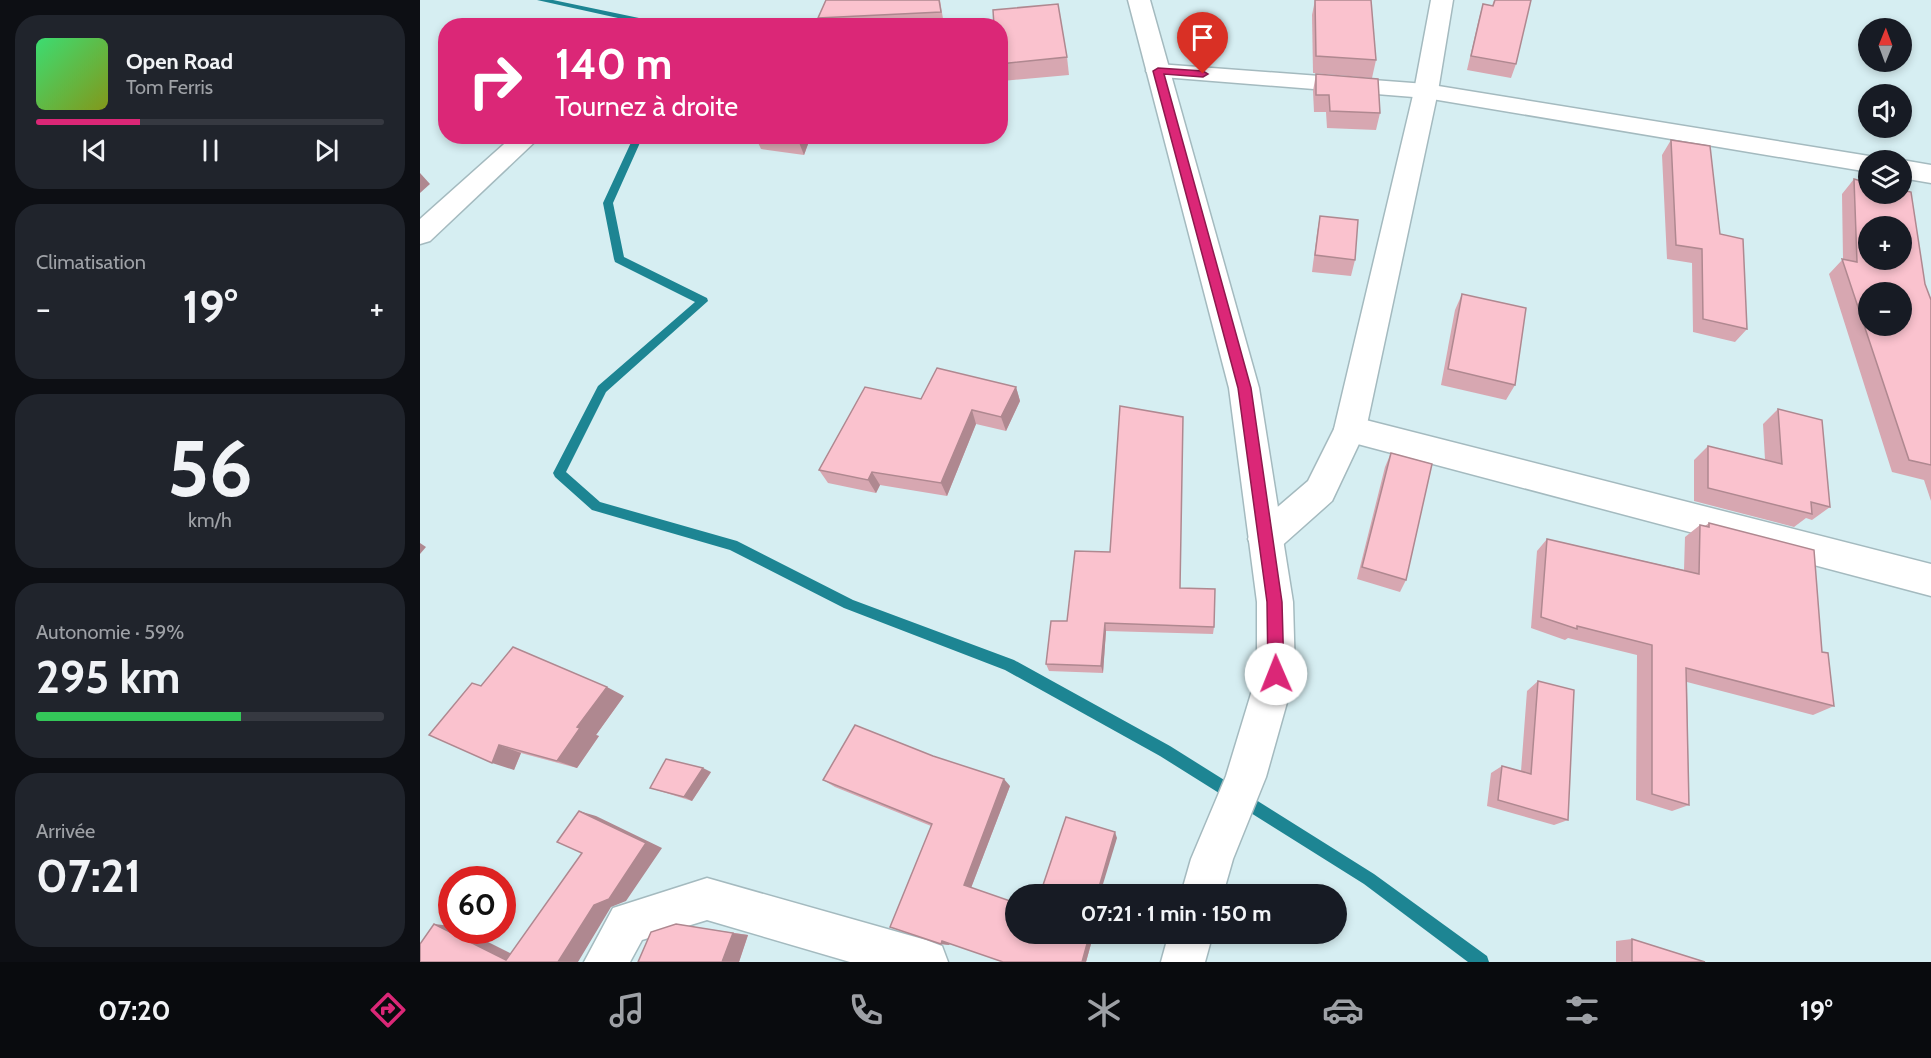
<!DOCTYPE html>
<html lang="fr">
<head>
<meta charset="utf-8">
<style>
	body { margin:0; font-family:Cabin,sans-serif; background:#20242c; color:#f1f3f6; height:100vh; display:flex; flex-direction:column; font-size:22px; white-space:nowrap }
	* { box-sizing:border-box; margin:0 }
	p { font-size:20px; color:#9ea1a6 }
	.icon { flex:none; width:33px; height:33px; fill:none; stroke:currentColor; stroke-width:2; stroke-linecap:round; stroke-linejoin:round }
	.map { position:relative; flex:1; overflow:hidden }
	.details { display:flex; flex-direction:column; gap:15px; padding:15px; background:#0d0f14; width:420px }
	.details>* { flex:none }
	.hud { position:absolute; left:18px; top:18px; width:570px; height:126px; border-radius:24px; box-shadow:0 3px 9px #0003; background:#db2777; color:#fff; overflow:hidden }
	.needle { width:39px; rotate:1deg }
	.buttons { position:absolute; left:1438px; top:18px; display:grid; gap:12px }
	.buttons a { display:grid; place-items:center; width:54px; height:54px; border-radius:50%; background:#171b24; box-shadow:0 3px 9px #0003; font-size:30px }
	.speed { position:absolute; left:18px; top:866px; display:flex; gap:12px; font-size:30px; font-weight:700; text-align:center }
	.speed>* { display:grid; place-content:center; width:78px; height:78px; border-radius:50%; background:#171b24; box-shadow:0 3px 9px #0003; line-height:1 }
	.speed .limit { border:9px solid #d22; background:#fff; color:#111 }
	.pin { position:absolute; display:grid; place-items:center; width:51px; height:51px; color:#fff; margin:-62px -26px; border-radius:50% 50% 50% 0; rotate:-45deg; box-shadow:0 0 6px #0007 }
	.pin .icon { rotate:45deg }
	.me { position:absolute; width:66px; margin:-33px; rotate:359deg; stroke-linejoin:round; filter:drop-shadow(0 0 4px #0008) }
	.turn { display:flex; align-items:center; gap:21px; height:126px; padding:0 18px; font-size:27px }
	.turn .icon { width:78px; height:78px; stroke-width:2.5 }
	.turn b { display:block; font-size:42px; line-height:51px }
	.big { font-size:45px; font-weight:700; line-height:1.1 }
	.details .widget { flex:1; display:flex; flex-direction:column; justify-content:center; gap:9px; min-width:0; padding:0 21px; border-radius:24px; background:#20242c }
	.details .dial { align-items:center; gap:0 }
	.dial b { font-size:78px; line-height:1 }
	.song { display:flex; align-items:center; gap:18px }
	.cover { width:72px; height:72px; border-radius:9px; background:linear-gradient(135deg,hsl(140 70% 55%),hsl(70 70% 35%)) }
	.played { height:6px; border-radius:3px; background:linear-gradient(90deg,#db2777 30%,#363941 30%) }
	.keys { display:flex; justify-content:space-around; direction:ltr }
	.heat { display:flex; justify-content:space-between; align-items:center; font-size:33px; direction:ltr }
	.charge { height:9px; border-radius:4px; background:linear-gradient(90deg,#34c759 59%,#363941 0) }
	.trip { position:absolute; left:585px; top:884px; width:342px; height:60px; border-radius:30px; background:#171b24; box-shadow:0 3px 9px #0003; font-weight:700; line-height:60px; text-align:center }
	.tab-bar { display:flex; height:96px; justify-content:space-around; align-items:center; background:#090b0e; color:#9ea1a6 }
	.tab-bar .icon { width:42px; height:42px }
	.tab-bar .current { color:#db2777 }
	.tab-bar b { font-size:27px; color:#f1f3f6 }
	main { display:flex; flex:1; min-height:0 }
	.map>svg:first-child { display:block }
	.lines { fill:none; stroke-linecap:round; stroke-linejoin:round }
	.stream { fill:#1d8593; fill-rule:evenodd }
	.street-casing { stroke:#a4babf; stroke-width:3 }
	.secondary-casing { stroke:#a4babf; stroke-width:3 }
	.primary-casing { stroke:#a4babf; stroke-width:3 }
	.street { fill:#fff; fill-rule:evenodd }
	.secondary { fill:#fff; fill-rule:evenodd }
	.primary { fill:#fff; fill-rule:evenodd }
	.wall { fill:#d7a7b1 }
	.shaded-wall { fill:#af8890 }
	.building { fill:#fac2ce; stroke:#af8890; stroke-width:1.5; fill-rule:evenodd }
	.route { fill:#db2777; stroke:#8e194d; stroke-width:1.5 }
</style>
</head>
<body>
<main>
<section class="details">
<div class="widget">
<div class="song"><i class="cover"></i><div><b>Open Road</b><p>Tom Ferris</p></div></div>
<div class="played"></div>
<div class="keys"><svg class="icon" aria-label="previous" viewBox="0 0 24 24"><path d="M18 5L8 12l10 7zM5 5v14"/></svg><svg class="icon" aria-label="pause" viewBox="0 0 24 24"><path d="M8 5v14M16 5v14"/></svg><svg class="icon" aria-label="next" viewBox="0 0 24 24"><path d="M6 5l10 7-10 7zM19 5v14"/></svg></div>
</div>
<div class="widget"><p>Climatisation</p>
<div class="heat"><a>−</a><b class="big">19°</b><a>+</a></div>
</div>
<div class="widget dial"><b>56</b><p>km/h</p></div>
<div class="widget"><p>Autonomie · 59%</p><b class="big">295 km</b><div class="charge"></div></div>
<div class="widget"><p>Arrivée</p><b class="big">07:21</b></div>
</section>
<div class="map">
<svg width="1511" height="962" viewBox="0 0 1511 962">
	<rect width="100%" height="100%" fill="#d6eef2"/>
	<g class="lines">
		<g class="stream">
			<polygon points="117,0 133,0 219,18 222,18 226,26 218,26 216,22"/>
			<polygon points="214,136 223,136 193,203 204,257 287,298 288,301 186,392 146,472 180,502 317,541 433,600 594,660 750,746 954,874 1067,956 1069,962 1048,962 944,884 740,756 585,670 424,608 310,550 172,510 135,477 133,473 178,386 275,302 195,262 194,259 183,203"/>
		</g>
		<defs>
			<g id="street">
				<polygon points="738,64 1006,84 1449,156 1460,160 1449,160 1449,172 1006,98 730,76 726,71 730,66"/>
				<polygon points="93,136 121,136 10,241 0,244 0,219"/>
				<polygon points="1482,160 1511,165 1511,183 1482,178"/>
				<polygon points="930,416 1511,564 1511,596 930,442 919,438 914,429 919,420"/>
				<polygon points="287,878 506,940 522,946 528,962 430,962 287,920 222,940 210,962 164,962 193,908"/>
			</g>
			<polygon id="secondary" points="1011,0 1033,0 1018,91 946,429 912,501 857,550 845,554 833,550 828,539 833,528 888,481 914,429 994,91"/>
			<g id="primary">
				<polygon points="708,0 730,0 839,388 873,602 875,674 846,777 813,859 803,894 761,894 771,859 806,776 837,674 837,602 809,388"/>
				<polygon points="749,933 793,933 785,962 741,962"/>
			</g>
		</defs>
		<use href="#street" class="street-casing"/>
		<use href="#secondary" class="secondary-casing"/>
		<use href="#primary" class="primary-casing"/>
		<use href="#street" class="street"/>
		<use href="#secondary" class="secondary"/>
		<use href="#primary" class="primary"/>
	</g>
	<g class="wall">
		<polygon points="406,0 520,0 524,25 506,26 401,26 398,18"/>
		<polygon points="895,0 956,60 952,78 893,73 892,15"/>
		<polygon points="1074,0 1096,64 1091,78 1047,70 1059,18 1063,4 1072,6"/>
		<polygon points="580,26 647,57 649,75 582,81 580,76"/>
		<polygon points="896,74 960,113 956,130 907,128 906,112 894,112 893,91"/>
		<polygon points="335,136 391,136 384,155 341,149"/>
		<polygon points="1251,140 1300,234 1327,329 1315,342 1273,332 1272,263 1247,259 1242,155"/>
		<polygon points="1434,179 1505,284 1511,300 1511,501 1504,480 1472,472 1409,274 1423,259 1422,194"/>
		<polygon points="900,216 935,260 931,276 892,272 897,233"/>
		<polygon points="1042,294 1095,385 1086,400 1021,385 1035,310"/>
		<polygon points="596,387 600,401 586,431 556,424 527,496 460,485 456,493 408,483 399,470 501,399"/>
		<polygon points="1358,409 1410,507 1392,520 1386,518 1374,527 1274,501 1274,460 1288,446 1345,460 1343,424"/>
		<polygon points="971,453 986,580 980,592 937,579 965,467"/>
		<polygon points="1289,523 1402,652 1414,706 1393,715 1267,682 1269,805 1252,811 1216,800 1217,655 1148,638 1145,640 1111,628 1117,551 1127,539 1264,570 1265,537 1280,525 1285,526"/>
		<polygon points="760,588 794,627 793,634 686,631 683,673 629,671 626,664 647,621"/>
		<polygon points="1118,681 1148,820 1134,825 1067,806 1071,773 1082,766 1101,771 1107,691"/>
		<polygon points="61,686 204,696 176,735 179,736 157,768 101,753 94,770"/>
		<polygon points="291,772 272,801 230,788"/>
		<polygon points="403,780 590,786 551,888 596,933 674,933 666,962 530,944 529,945 521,944 511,826 415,787"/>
		<polygon points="256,924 328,935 319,962 218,962"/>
		<polygon points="1212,939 1285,962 1196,962 1196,941"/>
	</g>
	<g class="shaded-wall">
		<polygon points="379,136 391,136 384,155 378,140"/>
		<polygon points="0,173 10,184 0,193"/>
		<polygon points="596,387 600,401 586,431 581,417"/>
		<polygon points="552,410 556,424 527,496 521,483"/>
		<polygon points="452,472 460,485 456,493 448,480"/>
		<polygon points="0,543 6,547 0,554"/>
		<polygon points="685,623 686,631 683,673 681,666"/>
		<polygon points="187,687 204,696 176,735 179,736 157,768 137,761 157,727"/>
		<polygon points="79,745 101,753 94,770 72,763"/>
		<polygon points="283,768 291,772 272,801 264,797"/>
		<polygon points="584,779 590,786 551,888 544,885"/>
		<polygon points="159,811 176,816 242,848 206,901 191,907 158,962 138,962 174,905"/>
		<polygon points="695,832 697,838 680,894 677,894"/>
		<polygon points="14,924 32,926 32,930 44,930 106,961 86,960"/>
		<polygon points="313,933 328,935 319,962 302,962"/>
		<polygon points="670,933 674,933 666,962 662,962"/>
		<polygon points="522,941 530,943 529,945 521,944"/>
	</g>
	<g class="building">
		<polygon points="406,0 519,0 521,12 398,18"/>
		<polygon points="895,0 951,0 956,60 896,56"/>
		<polygon points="1075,0 1111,0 1096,64 1051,56 1063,4 1073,6"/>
		<polygon points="638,4 647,57 580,64 580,26 574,26 573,10"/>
		<polygon points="896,74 958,79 960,113 910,111 909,95 896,95"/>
		<polygon points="347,136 379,136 378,140"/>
		<polygon points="1251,140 1290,146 1300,234 1323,239 1327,329 1283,319 1282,249 1256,245"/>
		<path d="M 1434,179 L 1449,183 L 1449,194 L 1482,194 L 1482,190 L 1491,192 L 1505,284 L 1511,300 L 1511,465 L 1489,460 L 1422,259 L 1437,262 ZM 1449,226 L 1482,226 L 1482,260 L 1449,260 ZM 1449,292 L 1482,292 L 1482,326 L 1449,326 Z"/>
		<polygon points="900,216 938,220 935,260 895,255"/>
		<polygon points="1042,294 1106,308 1095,385 1028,369"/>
		<polygon points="517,368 596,387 581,417 552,410 521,483 452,472 448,480 399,470 445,387 501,399"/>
		<polygon points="700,406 763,417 760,588 795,589 794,627 685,623 681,666 626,664 631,621 647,621 655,551 690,552"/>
		<polygon points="1358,409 1402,420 1410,507 1391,502 1392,514 1288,488 1288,446 1362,464"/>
		<polygon points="971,453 1012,464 986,580 942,567"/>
		<polygon points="1289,523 1394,550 1402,652 1408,653 1414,706 1266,668 1269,805 1232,794 1232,645 1157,626 1157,629 1121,617 1127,539 1279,574 1280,525 1289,527"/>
		<polygon points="93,647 187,687 157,727 160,728 137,761 79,745 72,763 9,735 52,683 61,686"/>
		<polygon points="1118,681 1154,690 1148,820 1078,800 1082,766 1111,774"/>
		<polygon points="435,725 513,756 584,779 544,885 596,903 596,933 670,933 662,962 583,962 522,941 521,944 470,927 512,824 403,780"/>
		<polygon points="246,759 283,768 264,797 230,788"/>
		<polygon points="159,811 226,843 189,899 174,905 138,962 0,962 0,944 14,924 86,960 162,853 137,842"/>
		<polygon points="646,817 695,832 677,894 620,894"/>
		<polygon points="256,924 313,933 302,962 218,962 231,932"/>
		<polygon points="1212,939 1285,962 1212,962"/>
	</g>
	<polygon class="route" points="738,68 783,71 788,74 783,77 744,74 831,388 862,602 864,674 861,679 856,682 850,679 848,674 847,602 818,388 733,71"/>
</svg>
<div class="buttons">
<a><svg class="needle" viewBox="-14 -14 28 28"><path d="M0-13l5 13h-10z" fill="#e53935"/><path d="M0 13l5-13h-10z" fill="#9ea1a6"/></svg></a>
<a><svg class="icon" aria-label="sound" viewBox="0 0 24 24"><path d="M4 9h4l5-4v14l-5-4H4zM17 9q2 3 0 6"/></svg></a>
<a><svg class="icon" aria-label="layers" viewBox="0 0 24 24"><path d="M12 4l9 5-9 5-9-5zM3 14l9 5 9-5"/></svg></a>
<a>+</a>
<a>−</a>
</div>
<div class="speed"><div class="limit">60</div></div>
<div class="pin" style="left:783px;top:74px;background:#d93025"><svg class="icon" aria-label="arrive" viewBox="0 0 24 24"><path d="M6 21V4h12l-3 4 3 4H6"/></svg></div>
<svg class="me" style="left:856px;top:674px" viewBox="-20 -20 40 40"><circle r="19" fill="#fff"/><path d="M0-13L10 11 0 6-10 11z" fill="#db2777"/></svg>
<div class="trip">07:21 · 1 min · 150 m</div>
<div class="hud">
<div class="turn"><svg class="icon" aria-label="right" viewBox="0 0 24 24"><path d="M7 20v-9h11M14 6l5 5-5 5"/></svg><div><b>140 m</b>Tournez à droite</div></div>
</div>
</div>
</main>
<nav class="tab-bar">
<b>07:20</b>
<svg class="icon current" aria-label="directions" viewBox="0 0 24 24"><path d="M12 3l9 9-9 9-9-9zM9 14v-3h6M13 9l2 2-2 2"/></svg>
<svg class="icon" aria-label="music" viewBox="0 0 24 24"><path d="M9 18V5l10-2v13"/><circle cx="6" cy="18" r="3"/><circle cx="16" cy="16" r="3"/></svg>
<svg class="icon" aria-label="phone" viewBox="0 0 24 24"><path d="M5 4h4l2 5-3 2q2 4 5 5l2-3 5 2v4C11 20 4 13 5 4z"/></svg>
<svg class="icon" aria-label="climate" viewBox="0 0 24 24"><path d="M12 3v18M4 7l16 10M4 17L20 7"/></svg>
<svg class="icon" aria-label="car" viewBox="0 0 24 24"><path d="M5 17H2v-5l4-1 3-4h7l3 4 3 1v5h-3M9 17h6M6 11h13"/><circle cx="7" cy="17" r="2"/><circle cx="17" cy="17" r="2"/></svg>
<svg class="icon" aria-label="filters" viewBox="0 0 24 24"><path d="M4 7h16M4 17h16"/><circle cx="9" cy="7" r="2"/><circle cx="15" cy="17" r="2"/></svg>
<b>19°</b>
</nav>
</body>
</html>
